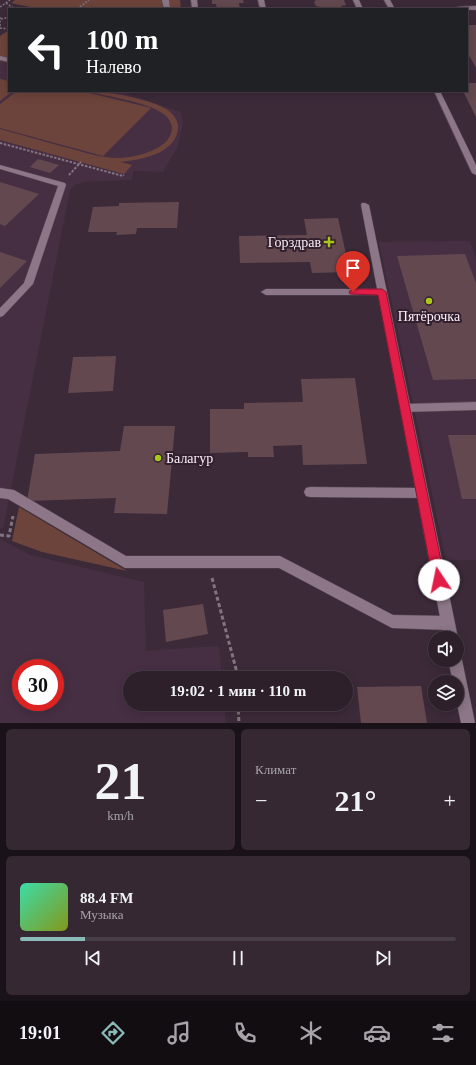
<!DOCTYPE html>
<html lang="ru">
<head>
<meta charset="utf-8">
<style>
	body { margin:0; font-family:"Times New Roman",serif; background:#352833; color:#f1f3f6; height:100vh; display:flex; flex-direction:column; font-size:15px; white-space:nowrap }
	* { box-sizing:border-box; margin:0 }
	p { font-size:13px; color:#a7a3a9 }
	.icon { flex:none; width:22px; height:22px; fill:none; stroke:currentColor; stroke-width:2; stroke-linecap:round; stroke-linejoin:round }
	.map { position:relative; height:723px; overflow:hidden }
	.drawer { display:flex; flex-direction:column; gap:6px; padding:6px; background:#191218; flex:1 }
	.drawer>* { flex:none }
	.guide { position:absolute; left:8px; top:8px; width:460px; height:84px; border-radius:0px; box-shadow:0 2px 10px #0003,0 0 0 1px #483e47; background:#202124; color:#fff; overflow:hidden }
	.buttons { position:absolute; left:428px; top:631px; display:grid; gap:8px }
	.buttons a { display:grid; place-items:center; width:36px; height:36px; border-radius:50%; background:#2d202b; box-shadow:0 2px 10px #0003,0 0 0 1px #483e47; font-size:20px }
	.speed { position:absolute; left:12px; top:659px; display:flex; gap:8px; font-size:20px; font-weight:700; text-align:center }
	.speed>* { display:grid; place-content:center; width:52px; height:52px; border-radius:50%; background:#2d202b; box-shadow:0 2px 10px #0003,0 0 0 1px #483e47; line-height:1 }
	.speed .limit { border:6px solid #d22; background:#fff; color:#111 }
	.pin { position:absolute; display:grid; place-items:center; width:34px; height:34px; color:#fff; margin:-41px -17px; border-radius:50% 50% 50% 0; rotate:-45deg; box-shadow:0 0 4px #0007 }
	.pin .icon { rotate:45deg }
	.me { position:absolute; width:44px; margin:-22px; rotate:349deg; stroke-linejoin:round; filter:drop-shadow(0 0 3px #0008) }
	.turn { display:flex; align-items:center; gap:14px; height:84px; padding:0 12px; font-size:18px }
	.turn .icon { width:52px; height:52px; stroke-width:2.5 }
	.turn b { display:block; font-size:28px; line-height:34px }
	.big { font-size:30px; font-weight:700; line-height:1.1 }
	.drawer .card { flex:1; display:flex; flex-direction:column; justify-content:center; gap:6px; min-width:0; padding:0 14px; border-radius:6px; background:#352833 }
	.drawer .dial { align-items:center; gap:0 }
	.dial b { font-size:52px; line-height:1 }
	.song { display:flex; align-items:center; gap:12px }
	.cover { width:48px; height:48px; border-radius:6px; background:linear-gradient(135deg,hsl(160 70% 55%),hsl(70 70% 35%)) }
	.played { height:4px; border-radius:2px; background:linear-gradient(90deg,#8bbbb9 15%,#483e47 15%) }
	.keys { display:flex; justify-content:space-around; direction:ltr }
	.heat { display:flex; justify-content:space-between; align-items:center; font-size:22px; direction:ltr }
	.drawer .tiles { flex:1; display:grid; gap:6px; grid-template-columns:1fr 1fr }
	.card:last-child { grid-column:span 2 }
	.trip { position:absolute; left:123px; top:671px; width:230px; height:40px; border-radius:20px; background:#2d202b; box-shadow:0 2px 10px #0003,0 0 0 1px #483e47; font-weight:700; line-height:40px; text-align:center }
	.tab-bar { display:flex; height:64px; justify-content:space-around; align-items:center; background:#120d11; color:#a7a3a9 }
	.tab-bar .icon { width:28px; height:28px }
	.tab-bar .current { color:#8bbbb9 }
	.tab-bar b { font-size:18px; color:#f1f3f6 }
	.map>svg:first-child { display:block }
	.built { fill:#472f43; fill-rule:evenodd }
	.green { fill:#6d443c }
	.building { fill:#63494f }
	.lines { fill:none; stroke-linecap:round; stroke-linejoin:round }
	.service-casing { stroke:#574754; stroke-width:1 }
	.minor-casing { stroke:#574754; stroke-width:1 }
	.path-far2 { stroke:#837480; stroke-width:1.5; stroke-dasharray:2 1.5; stroke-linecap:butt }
	.path-far1 { stroke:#837480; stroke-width:2; stroke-dasharray:2.5 1.5; stroke-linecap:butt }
	.path { stroke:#837480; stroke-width:3; stroke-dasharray:4 2.5; stroke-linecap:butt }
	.service { fill:#8c7687; fill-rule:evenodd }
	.minor { fill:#8c7687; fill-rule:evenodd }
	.route { fill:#e11d48; stroke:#92132f }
	.poi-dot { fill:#abc616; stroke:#32202f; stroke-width:1.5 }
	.labels { text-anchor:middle; stroke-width:4; stroke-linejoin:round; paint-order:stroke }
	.poi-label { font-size:14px; fill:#faeef7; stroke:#32202f; text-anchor:end }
</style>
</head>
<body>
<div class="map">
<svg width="476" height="723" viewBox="0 0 476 723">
	<rect width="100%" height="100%" fill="#3c2a39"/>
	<g class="built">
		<polygon points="0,61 9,63 9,91 117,91 181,112 183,123 178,146 163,172 134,171 131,180 83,182 75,185 70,190 3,529 0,528"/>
		<polygon points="470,241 476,259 476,560 446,560 379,242"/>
		<path d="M 0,539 L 30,555 L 144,582 L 146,651 L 219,646 L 222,678 L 130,678 L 130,704 L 224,704 L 226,723 L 0,723 ZM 21,668 L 55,668 L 55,702 L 21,702 Z"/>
	</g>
	<g class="green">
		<polygon points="15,0 180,0 181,9 39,9 11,3"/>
		<polygon points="9,30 9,63 0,61 0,36"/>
		<polygon points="0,79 9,81 9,91 13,91 0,101"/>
		<polygon points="17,91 81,91 151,108 103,156 0,128 0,104"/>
		<path d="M 86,91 C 106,91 153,99 169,111 C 174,115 179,122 178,129 C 175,154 140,160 120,162 L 132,165 L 124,174 L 0,140 L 0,129 C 23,135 45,142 68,148 C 84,152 101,158 118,158 C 135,158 173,149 172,127 C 171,121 167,116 162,113 C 147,102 105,96 86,91 Z"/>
		<polygon points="19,507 127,571 42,552 12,541"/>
	</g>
	<g class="building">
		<polygon points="212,0 243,0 244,3 239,3 240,9 217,9 216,4 212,4"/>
		<polygon points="316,0 344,0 346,5 341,6 343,9 320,9 320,7 316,6 314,2"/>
		<polygon points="467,25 476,25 476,68 467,52"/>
		<polygon points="467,83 476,83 476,117 463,91 467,91"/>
		<polygon points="38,159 59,165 50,173 30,167"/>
		<polygon points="0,182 39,194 5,226 0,224"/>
		<polygon points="179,202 177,228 137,228 136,234 116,235 117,232 88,232 93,207 119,206 119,203"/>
		<polygon points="338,218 350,272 312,273 310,262 240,263 239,236 307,235 304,219"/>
		<polygon points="0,252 27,261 0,288"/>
		<polygon points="465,254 476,283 476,379 433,380 397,256"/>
		<polygon points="116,356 113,391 68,393 73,357"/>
		<polygon points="355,378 367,464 303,465 302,445 273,446 274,457 248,457 248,452 210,453 210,409 244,409 244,403 303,402 301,379"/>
		<polygon points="124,426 175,426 167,514 114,513 116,498 27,501 35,454 120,451"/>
		<polygon points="448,435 476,435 476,499 462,499"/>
		<polygon points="203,604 208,634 166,642 163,610"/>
		<polygon points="421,686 427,723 361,723 357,687"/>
	</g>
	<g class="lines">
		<defs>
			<g id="service">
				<polygon points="162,0 169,0 170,9 164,9"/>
				<polygon points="191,0 197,0 198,9 192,9"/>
				<polygon points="258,0 264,0 266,9 260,9"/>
				<polygon points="353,0 359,0 363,9 357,9"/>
				<polygon points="384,0 390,0 395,9 389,9"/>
				<polygon points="476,6 476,10 454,9 457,7"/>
				<polygon points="0,56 9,58 9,62 0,60"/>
				<polygon points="434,91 440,91 476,165 476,175 472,173"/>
				<polygon points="0,165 65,183 66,185 33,284 3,316 0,317 0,308 24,283 58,186 0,169"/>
				<polygon points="266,289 382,289 387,292 382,295 266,295 261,292"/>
				<polygon points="476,402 476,410 405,412 401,411 400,408 401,405 405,404"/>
				<polygon points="310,487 422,488 426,489 428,493 426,497 422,498 310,497 306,496 304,492 306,488"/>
				<polygon points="0,488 14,490 126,556 280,556 393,615 447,616 452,618 454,623 452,628 447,630 392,628 279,568 125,568 8,499 0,498"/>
			</g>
			<g id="minor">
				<polygon points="362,203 365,203 369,205 458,638 457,640 457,638 444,638 361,205"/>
				<polygon points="457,654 460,655 462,660 475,723 461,723 457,704 457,682 453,682 448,660 457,660"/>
			</g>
		</defs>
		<use href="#service" class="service-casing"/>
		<use href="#minor" class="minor-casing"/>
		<g class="path-far2">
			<polyline points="6,3 15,9"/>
			<polyline points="0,7 10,0"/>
			<polyline points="77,9 89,0"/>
			<polyline points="0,17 0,26"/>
			<polyline points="1,19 9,17"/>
			<polyline points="0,28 9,29"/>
		</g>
		<g class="path-far1">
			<polyline points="0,143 123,176 124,175"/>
			<polyline points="69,175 81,162"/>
		</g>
		<g class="path">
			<polyline points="0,535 9,536 13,516"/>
			<polyline points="212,578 236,669 236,678"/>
			<polyline points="238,704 239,723"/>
		</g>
		<use href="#service" class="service"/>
		<use href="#minor" class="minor"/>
	</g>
	<polygon class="route" points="353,289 382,289 386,292 445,580 443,583 439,585 435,583 433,580 378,295 350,294 349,292"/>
	<g class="poi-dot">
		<path d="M327 236h4v4h4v4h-4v4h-4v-4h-4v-4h4z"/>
		<circle cx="429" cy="301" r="4"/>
		<circle cx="158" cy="458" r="4"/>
	</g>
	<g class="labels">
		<g class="poi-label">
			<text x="321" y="247">Горздрав</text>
			<text x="429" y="321" text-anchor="middle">Пятёрочка</text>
			<text x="166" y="463" text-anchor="start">Балагур</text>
		</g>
	</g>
</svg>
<div class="buttons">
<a><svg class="icon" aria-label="sound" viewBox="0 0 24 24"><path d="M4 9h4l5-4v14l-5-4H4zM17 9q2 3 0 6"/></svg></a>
<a><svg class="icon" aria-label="layers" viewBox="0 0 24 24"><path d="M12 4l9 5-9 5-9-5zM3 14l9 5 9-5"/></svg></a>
</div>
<div class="speed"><div class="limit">30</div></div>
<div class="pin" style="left:353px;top:292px;background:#d93025"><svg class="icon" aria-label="arrive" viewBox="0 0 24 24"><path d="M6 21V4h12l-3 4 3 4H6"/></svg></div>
<svg class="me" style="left:439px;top:580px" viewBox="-20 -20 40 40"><circle r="19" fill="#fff"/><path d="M0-13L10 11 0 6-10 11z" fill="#e11d48"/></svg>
<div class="trip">19:02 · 1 мин · 110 m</div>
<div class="guide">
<div class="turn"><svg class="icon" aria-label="left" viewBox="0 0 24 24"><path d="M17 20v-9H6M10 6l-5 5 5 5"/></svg><div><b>100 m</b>Налево</div></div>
</div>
</div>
<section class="drawer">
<div class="tiles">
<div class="card dial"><b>21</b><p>km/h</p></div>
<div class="card"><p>Климат</p>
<div class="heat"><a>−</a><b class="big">21°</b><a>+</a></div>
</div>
<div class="card">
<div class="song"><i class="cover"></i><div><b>88.4 FM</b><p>Музыка</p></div></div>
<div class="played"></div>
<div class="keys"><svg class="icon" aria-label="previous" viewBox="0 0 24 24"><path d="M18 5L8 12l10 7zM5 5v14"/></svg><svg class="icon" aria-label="pause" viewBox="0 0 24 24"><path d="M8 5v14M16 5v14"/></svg><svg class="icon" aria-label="next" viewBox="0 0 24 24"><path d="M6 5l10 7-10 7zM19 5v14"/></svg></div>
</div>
</div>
</section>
<nav class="tab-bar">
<b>19:01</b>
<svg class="icon current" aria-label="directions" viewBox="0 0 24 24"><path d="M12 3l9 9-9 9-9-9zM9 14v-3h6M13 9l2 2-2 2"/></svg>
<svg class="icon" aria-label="music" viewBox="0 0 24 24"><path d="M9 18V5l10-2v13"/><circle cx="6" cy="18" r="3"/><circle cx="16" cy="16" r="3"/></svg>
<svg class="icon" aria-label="phone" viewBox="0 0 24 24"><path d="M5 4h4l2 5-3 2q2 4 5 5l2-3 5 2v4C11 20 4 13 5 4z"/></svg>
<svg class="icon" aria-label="climate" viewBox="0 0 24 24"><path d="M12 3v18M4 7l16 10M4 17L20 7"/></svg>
<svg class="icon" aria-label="car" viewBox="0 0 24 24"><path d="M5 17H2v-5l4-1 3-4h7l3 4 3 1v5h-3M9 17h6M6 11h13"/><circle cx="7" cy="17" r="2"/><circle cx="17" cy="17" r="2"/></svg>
<svg class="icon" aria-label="filters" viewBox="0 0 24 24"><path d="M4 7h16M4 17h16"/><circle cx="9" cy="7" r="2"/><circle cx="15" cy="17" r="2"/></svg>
</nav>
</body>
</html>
